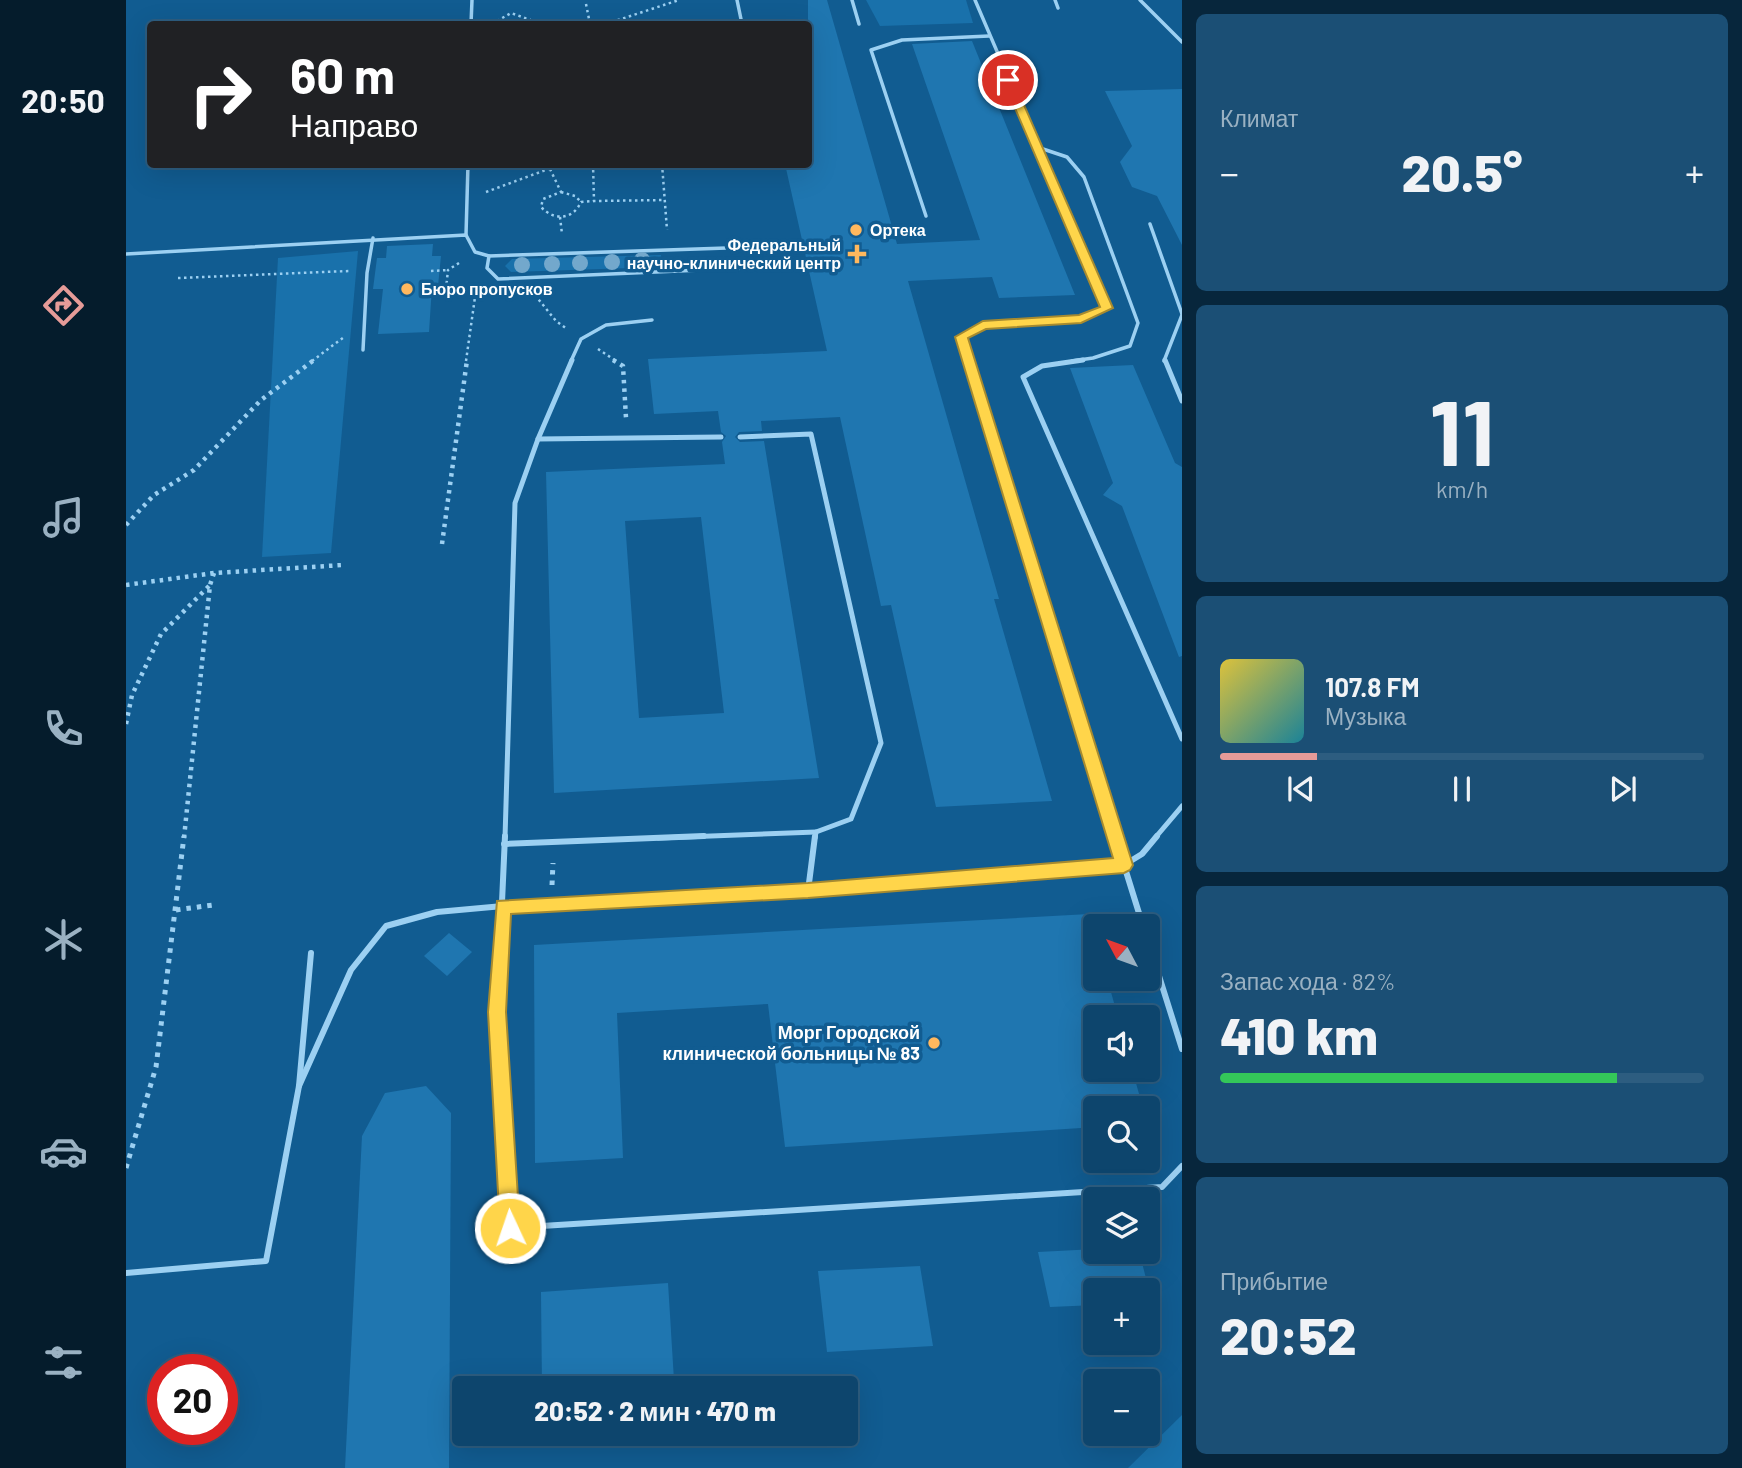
<!DOCTYPE html>
<html lang="ru">
<head>
<meta charset="utf-8">
<style>
	body { margin:0; font-family:Barlow,sans-serif; background:#1b4f75; color:#f1f3f6; height:100vh; display:flex; flex-direction:column; font-size:26px; white-space:nowrap }
	* { box-sizing:border-box; margin:0 }
	p { font-size:23px; color:#9ab1c2 }
	.icon { flex:none; width:38px; height:38px; fill:none; stroke:currentColor; stroke-width:2; stroke-linecap:round; stroke-linejoin:round }
	.map { position:relative; flex:1; overflow:hidden }
	.side { display:flex; flex-direction:column; gap:14px; padding:14px; background:#07263c; width:560px }
	.side>* { flex:none }
	.guide { position:absolute; left:21px; top:21px; width:665px; height:147px; border-radius:7px; box-shadow:0 7px 28px #0002,0 0 0 2px #2d5d80; background:#202124; color:#fff; overflow:hidden }
	.needle { width:46px; rotate:311deg }
	.tools { position:absolute; left:957px; top:914px; display:grid; gap:14px }
	.tools a { display:grid; place-items:center; width:77px; height:77px; border-radius:7px; background:#0d456d; box-shadow:0 7px 28px #0002,0 0 0 2px #2d5d80; font-size:35px }
	.speed { position:absolute; left:21px; top:1354px; display:flex; gap:14px; font-size:35px; font-weight:700; text-align:center }
	.speed>* { display:grid; place-content:center; width:91px; height:91px; border-radius:50%; background:#0d456d; box-shadow:0 7px 28px #0002,0 0 0 2px #2d5d80; line-height:1 }
	.speed .limit { border:10px solid #d22; background:#fff; color:#111 }
	.pin { position:absolute; display:grid; place-items:center; width:60px; height:60px; color:#fff; margin:-30px; border:4px solid #fff; border-radius:50%; box-shadow:0 2px 7px #0007 }
	.me { position:absolute; width:77px; margin:-38px; rotate:357deg; stroke-linejoin:round; filter:drop-shadow(0 0 5px #0008) }
	.turn { display:flex; align-items:center; gap:24px; height:147px; padding:0 28px; font-size:32px }
	.turn .icon { width:91px; height:91px; stroke-width:2.5 }
	.turn b { display:block; font-size:49px; line-height:60px }
	.big { font-size:52px; font-weight:800; line-height:1.1 }
	.side .widget { flex:1; display:flex; flex-direction:column; justify-content:center; gap:10px; min-width:0; padding:0 24px; border-radius:10px; background:#1b4f75 }
	.side .dial { align-items:center; gap:0 }
	.dial b { font-size:91px; line-height:1 }
	.song { display:flex; align-items:center; gap:21px }
	.cover { width:84px; height:84px; border-radius:10px; background:linear-gradient(135deg,hsl(50 70% 55%),hsl(190 70% 35%)) }
	.played { height:7px; border-radius:4px; background:linear-gradient(90deg,#e69b98 20%,#2d5d80 20%) }
	.keys { display:flex; justify-content:space-around; direction:ltr }
	.heat { display:flex; justify-content:space-between; align-items:center; font-size:38px; direction:ltr }
	.charge { height:10px; border-radius:5px; background:linear-gradient(90deg,#34c759 82%,#2d5d80 0) }
	.trip { position:absolute; left:326px; top:1376px; width:406px; height:70px; border-radius:7px; background:#0d456d; box-shadow:0 7px 28px #0002,0 0 0 2px #2d5d80; font-weight:800; line-height:70px; text-align:center }
	main { display:flex; flex:1; min-height:0 }
	.tabs { display:flex; flex-direction:column; width:126px; justify-content:space-around; align-items:center; background:#051c2c; color:#9ab1c2 }
	.tabs .icon { width:49px; height:49px }
	.tabs .active { color:#e69b98 }
	.tabs b { font-size:32px; color:#f1f3f6 }
	.map>svg:first-child { display:block }
	.green { fill:#1971ab }
	.building { fill:#1f76b0; fill-rule:evenodd }
	.lines { fill:none; stroke-linecap:round; stroke-linejoin:round }
	.path-far2 { stroke:#9cd0f2; stroke-width:2.5; stroke-dasharray:2.5 3.5; stroke-linecap:butt }
	.path-far1 { stroke:#9cd0f2; stroke-width:4.5; stroke-dasharray:3.5 5; stroke-linecap:butt }
	.path { stroke:#9cd0f2; stroke-width:5; stroke-dasharray:4.5 6; stroke-linecap:butt }
	.service-far2 { stroke:#9cd0f2; stroke-width:3.5 }
	.service-far1 { stroke:#9cd0f2; stroke-width:5 }
	.service { stroke:#9cd0f2; stroke-width:6 }
	.tree { fill:#73a8cc }
	.route { fill:#ffd54a; stroke:#a68a30; stroke-width:2 }
	.poi-dot { fill:#ffb85e; stroke:#115c91; stroke-width:2.5 }
	.labels { text-anchor:middle; stroke-width:7; stroke-linejoin:round; paint-order:stroke }
	.far-poi-label { font-size:16px; font-weight:bold; fill:#fff; stroke:#115c91; text-anchor:start }
	.poi-label { font-size:18px; font-weight:bold; fill:#fff; stroke:#115c91; text-anchor:end }
</style>
</head>
<body>
<main>
<nav class="tabs">
<b>20:50</b>
<svg class="icon active" aria-label="directions" viewBox="0 0 24 24"><path d="M12 3l9 9-9 9-9-9zM9 14v-3h6M13 9l2 2-2 2"/></svg>
<svg class="icon" aria-label="music" viewBox="0 0 24 24"><path d="M9 18V5l10-2v13"/><circle cx="6" cy="18" r="3"/><circle cx="16" cy="16" r="3"/></svg>
<svg class="icon" aria-label="phone" viewBox="0 0 24 24"><path d="M5 4h4l2 5-3 2q2 4 5 5l2-3 5 2v4C11 20 4 13 5 4z"/></svg>
<svg class="icon" aria-label="climate" viewBox="0 0 24 24"><path d="M12 3v18M4 7l16 10M4 17L20 7"/></svg>
<svg class="icon" aria-label="car" viewBox="0 0 24 24"><path d="M5 17H2v-5l4-1 3-4h7l3 4 3 1v5h-3M9 17h6M6 11h13"/><circle cx="7" cy="17" r="2"/><circle cx="17" cy="17" r="2"/></svg>
<svg class="icon" aria-label="filters" viewBox="0 0 24 24"><path d="M4 7h16M4 17h16"/><circle cx="9" cy="7" r="2"/><circle cx="15" cy="17" r="2"/></svg>
</nav>
<div class="map">
<svg width="1056" height="1468" viewBox="0 0 1056 1468">
	<rect width="100%" height="100%" fill="#115c91"/>
	<g class="green">
		<polygon points="740,0 840,0 847,23 754,26"/>
		<polygon points="232,251 205,553 136,557 152,258"/>
		<polygon points="535,255 536,267 385,272 379,266 386,259"/>
		<polygon points="1056,1415 1056,1468 1002,1468"/>
	</g>
	<g class="building">
		<path d="M 682,0 L 701,0 L 771,244 L 854,240 L 786,44 L 846,41 L 949,295 L 873,298 L 866,277 L 782,281 L 873,599 L 868,599 L 926,801 L 810,807 L 765,605 L 755,606 L 714,417 L 635,421 L 636,431 L 613,432 L 609,437 L 614,442 L 638,441 L 693,778 L 428,793 L 420,472 L 599,464 L 596,442 L 600,436 L 595,432 L 592,411 L 528,414 L 522,359 L 701,351 L 659,164 L 682,164 ZM 575,517 L 598,713 L 513,718 L 499,521 Z"/>
		<polygon points="1056,89 1056,245 1031,196 1006,187 994,162 1006,146 979,91"/>
		<polygon points="307,244 306,256 315,256 312,286 306,286 303,332 252,334 257,289 247,289 251,258 260,258 261,246"/>
		<polygon points="1007,365 1049,463 1056,467 1056,656 1053,657 996,506 977,495 987,483 944,368"/>
		<polygon points="963,914 970,937 970,978 981,978 992,1017 970,1017 970,1069 1006,1069 1017,1108 970,1108 970,1127 659,1147 642,1004 491,1013 497,1158 409,1163 408,945"/>
		<polygon points="323,933 346,952 321,976 298,956"/>
		<polygon points="300,1086 325,1113 323,1468 219,1468 236,1136 259,1093"/>
		<polygon points="970,1249 1013,1251 1023,1290 970,1290 970,1305 924,1307 912,1252"/>
		<polygon points="794,1266 807,1346 701,1352 692,1271"/>
		<polygon points="542,1283 548,1380 416,1388 415,1292"/>
	</g>
	<g class="lines">
		<g class="path-far2">
			<polyline points="460,4 464,24"/>
			<polyline points="371,21 385,13 407,21 431,24"/>
			<polyline points="480,24 553,0"/>
			<polyline points="467,164 468,201 539,200"/>
			<polyline points="536,164 541,230"/>
			<path d="M 424,169 L 435,192 L 417,199 L 415,207 C 428,221 447,220 455,202 L 468,201"/>
			<polyline points="360,192 436,164"/>
			<polyline points="435,192 449,196 455,202"/>
			<polyline points="434,217 436,234"/>
			<polyline points="333,263 322,270 320,289 356,289"/>
			<polyline points="305,271 322,270"/>
			<polyline points="52,278 223,271"/>
			<polyline points="409,295 430,321 441,329"/>
			<polyline points="472,349 490,361"/>
			<polyline points="186,361 218,337"/>
			<polyline points="340,361 350,290"/>
		</g>
		<g class="path-far1">
			<polyline points="487,360 497,366 500,418"/>
			<polyline points="0,525 28,495 68,470 135,400 188,360"/>
			<polyline points="316,544 341,360"/>
			<polyline points="0,585 88,573 217,565"/>
			<polyline points="0,724 6,695 35,634 84,585"/>
			<polyline points="58,838 84,585 88,573"/>
		</g>
		<g class="path">
			<polyline points="426,885 427,863"/>
			<polyline points="50,910 87,905"/>
			<polyline points="0,1168 30,1067 58,836"/>
		</g>
		<g class="service-far2">
			<polyline points="611,0 616,24"/>
			<polyline points="726,0 733,24"/>
			<polyline points="929,0 932,8"/>
			<polyline points="1014,0 1056,42"/>
			<polyline points="345,24 346,0"/>
			<polyline points="911,147 941,157 958,177 1012,323 1004,346 967,358 946,361"/>
			<polyline points="800,216 745,50 776,40 863,36"/>
			<polyline points="1024,224 1056,314"/>
			<polyline points="340,235 342,164"/>
			<polygon points="663,246 667,266 372,279 361,268 363,256"/>
			<polyline points="0,254 340,235 349,252 363,256"/>
			<polyline points="237,350 241,273 247,238"/>
			<polyline points="445,361 455,339 480,325 526,320"/>
			<polyline points="842,361 835,337 857,325 955,319 981,308 849,0"/>
			<polyline points="1038,361 1056,315"/>
		</g>
		<g class="service-far1">
			<polyline points="842,360 990,838"/>
			<polyline points="957,360 916,366 897,377 1056,739"/>
			<polyline points="1039,360 1056,401"/>
			<polyline points="614,437 685,434 755,743 725,819 690,832 689,838"/>
			<polyline points="412,439 595,437"/>
			<polyline points="379,838 389,503 412,439 446,360"/>
			<polyline points="532,838 690,832"/>
			<polyline points="1029,838 1056,806"/>
		</g>
		<g class="service">
			<polyline points="379,836 371,1012 384,1228 1036,1187 1056,1166"/>
			<polyline points="989,836 998,865 1016,854 1031,836"/>
			<polyline points="378,844 578,836"/>
			<polyline points="682,891 689,836"/>
			<polyline points="1022,941 1056,1049"/>
			<polyline points="173,1086 225,970 260,926 311,912 377,906 682,891 998,865 1017,926"/>
			<polyline points="0,1273 140,1261 173,1086 185,953"/>
		</g>
	</g>
	<g class="tree">
		<circle cx="516" cy="260" r="8"/>
		<circle cx="486" cy="262" r="8"/>
		<circle cx="454" cy="263" r="8"/>
		<circle cx="426" cy="264" r="8"/>
		<circle cx="396" cy="265" r="8"/>
	</g>
	<polygon class="route" points="882,77 887,80 987,308 955,323 860,329 842,338 1007,865 1004,870 998,873 682,898 385,914 380,1012 394,1228 391,1235 384,1238 377,1235 374,1228 362,1012 371,901 682,883 987,858 829,337 857,321 953,315 974,307 877,80"/>
	<g class="poi-dot">
		<circle cx="730" cy="230" r="7"/>
		<path d="M727.5 243.5h7v7h7v7h-7v7h-7v-7h-7v-7h7z"/>
		<circle cx="281" cy="289" r="7"/>
		<circle cx="808" cy="1043" r="7"/>
	</g>
	<g class="labels">
		<g class="far-poi-label">
			<text x="744" y="236">Ортека</text>
			<text x="715" y="251" text-anchor="end">Федеральный<tspan x="715" dy="18">научно-клинический центр</tspan></text>
			<text x="295" y="295">Бюро пропусков</text>
		</g>
		<g class="poi-label">
			<text x="794" y="1039">Морг Городской<tspan x="794" dy="21">клинической больницы № 83</tspan></text>
		</g>
	</g>
</svg>
<div class="tools">
<a><svg class="needle" viewBox="-14 -14 28 28"><path d="M0-13l5 13h-10z" fill="#e53935"/><path d="M0 13l5-13h-10z" fill="#9ab1c2"/></svg></a>
<a><svg class="icon" aria-label="sound" viewBox="0 0 24 24"><path d="M4 9h4l5-4v14l-5-4H4zM17 9q2 3 0 6"/></svg></a>
<a><svg class="icon" aria-label="search" viewBox="0 0 24 24"><circle cx="10" cy="10" r="6"/><path d="M15 15l6 6"/></svg></a>
<a><svg class="icon" aria-label="layers" viewBox="0 0 24 24"><path d="M12 4l9 5-9 5-9-5zM3 14l9 5 9-5"/></svg></a>
<a>+</a>
<a>−</a>
</div>
<div class="speed"><div class="limit">20</div></div>
<div class="pin" style="left:882px;top:80px;background:#d93025"><svg class="icon" aria-label="arrive" viewBox="0 0 24 24"><path d="M6 21V4h12l-3 4 3 4H6"/></svg></div>
<svg class="me" style="left:384px;top:1228px" viewBox="-20 -20 40 40"><circle r="17" fill="#ffd54a" stroke="#fff" stroke-width="3"/><path d="M0-11L8 9 0 5-8 9z" fill="#fff"/></svg>
<div class="trip">20:52 · 2 мин · 470 m</div>
<div class="guide">
<div class="turn"><svg class="icon" aria-label="right" viewBox="0 0 24 24"><path d="M7 20v-9h11M14 6l5 5-5 5"/></svg><div><b>60 m</b>Направо</div></div>
</div>
</div>
<section class="side">
<div class="widget"><p>Климат</p>
<div class="heat"><a>−</a><b class="big">20.5°</b><a>+</a></div>
</div>
<div class="widget dial"><b>11</b><p>km/h</p></div>
<div class="widget">
<div class="song"><i class="cover"></i><div><b>107.8 FM</b><p>Музыка</p></div></div>
<div class="played"></div>
<div class="keys"><svg class="icon" aria-label="previous" viewBox="0 0 24 24"><path d="M18 5L8 12l10 7zM5 5v14"/></svg><svg class="icon" aria-label="pause" viewBox="0 0 24 24"><path d="M8 5v14M16 5v14"/></svg><svg class="icon" aria-label="next" viewBox="0 0 24 24"><path d="M6 5l10 7-10 7zM19 5v14"/></svg></div>
</div>
<div class="widget"><p>Запас хода · 82%</p><b class="big">410 km</b><div class="charge"></div></div>
<div class="widget"><p>Прибытие</p><b class="big">20:52</b></div>
</section>
</main>
</body>
</html>
